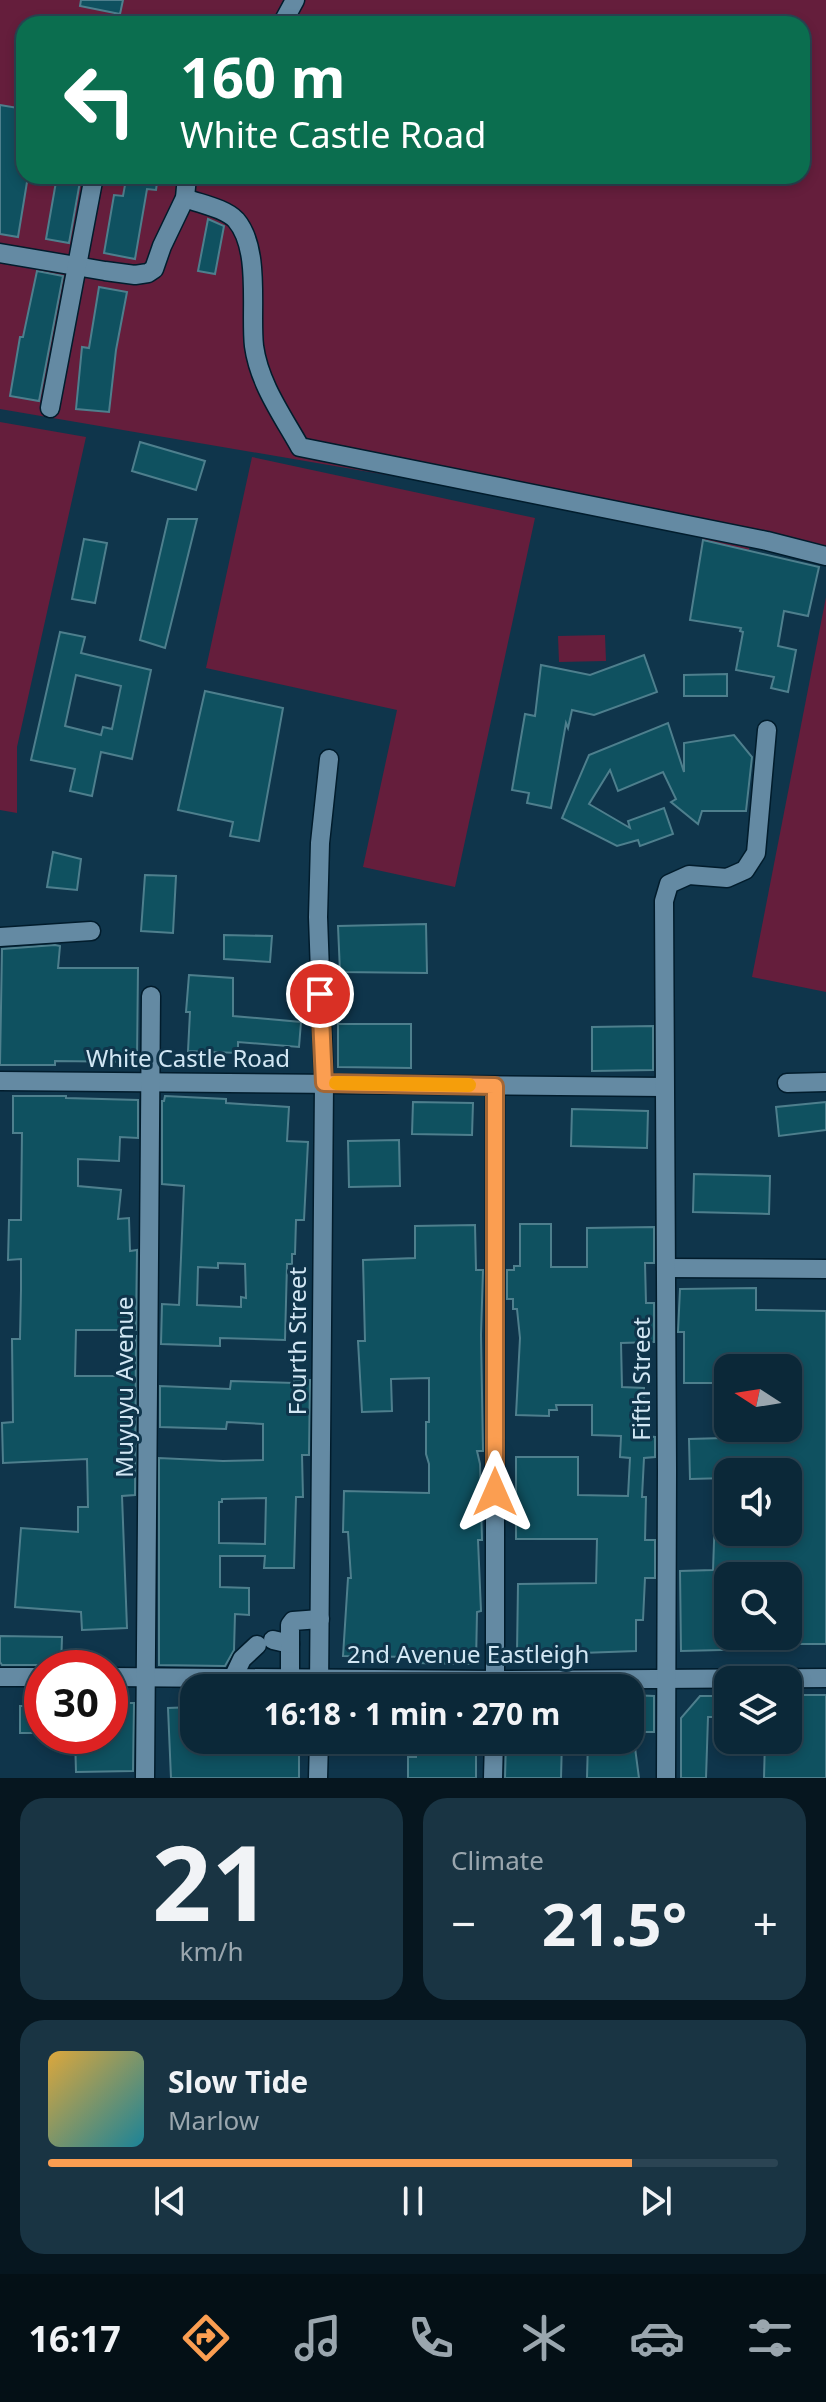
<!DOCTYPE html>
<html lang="en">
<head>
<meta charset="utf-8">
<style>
	body { margin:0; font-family:"Noto Sans",sans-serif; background:#193443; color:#f1f3f6; height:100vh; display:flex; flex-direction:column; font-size:30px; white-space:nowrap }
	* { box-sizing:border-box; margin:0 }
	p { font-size:26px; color:#9aa6ae }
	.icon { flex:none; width:44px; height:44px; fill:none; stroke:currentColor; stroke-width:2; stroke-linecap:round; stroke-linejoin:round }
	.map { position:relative; height:1778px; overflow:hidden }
	.details { display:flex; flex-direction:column; gap:20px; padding:20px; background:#06161f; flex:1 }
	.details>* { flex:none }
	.hud { position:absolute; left:16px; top:16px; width:794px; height:168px; border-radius:24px; box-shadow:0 4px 12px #0003,0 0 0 2px #2b4453; background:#0b6e4f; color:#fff; overflow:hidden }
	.needle { width:52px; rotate:282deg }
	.buttons { position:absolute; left:714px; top:1354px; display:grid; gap:16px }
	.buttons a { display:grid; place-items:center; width:88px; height:88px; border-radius:16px; background:#0b2838; box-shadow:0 4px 12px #0003,0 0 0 2px #2b4453; font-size:40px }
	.speed { position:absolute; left:24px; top:1650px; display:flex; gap:16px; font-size:40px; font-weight:700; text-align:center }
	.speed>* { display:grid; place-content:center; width:104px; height:104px; border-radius:50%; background:#0b2838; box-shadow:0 4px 12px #0003,0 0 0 2px #2b4453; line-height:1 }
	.speed .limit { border:12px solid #d22; background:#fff; color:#111 }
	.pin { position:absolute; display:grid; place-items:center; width:68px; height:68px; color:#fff; margin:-34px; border:4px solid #fff; border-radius:50%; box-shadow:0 2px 8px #0007 }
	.me { position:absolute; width:88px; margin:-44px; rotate:0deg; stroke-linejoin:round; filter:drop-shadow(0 0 6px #0008) }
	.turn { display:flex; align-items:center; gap:28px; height:168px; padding:0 32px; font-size:36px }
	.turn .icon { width:104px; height:104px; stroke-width:2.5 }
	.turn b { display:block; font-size:56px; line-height:68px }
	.big { font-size:60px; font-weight:700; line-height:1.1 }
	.details .widget { flex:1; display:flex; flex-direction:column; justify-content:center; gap:12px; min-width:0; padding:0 28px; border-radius:24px; background:#193443 }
	.details .dial { align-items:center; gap:0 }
	.dial b { font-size:104px; line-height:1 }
	.song { display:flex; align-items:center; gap:24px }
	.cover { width:96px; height:96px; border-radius:12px; background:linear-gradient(135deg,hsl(40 70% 55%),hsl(190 70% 35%)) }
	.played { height:8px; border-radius:4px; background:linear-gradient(90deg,#fb9e51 80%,#2b4453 80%) }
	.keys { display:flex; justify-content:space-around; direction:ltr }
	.heat { display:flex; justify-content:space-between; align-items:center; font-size:44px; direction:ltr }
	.details .tiles { flex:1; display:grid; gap:20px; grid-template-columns:1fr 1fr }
	.widget:last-child { grid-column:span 2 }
	.trip { position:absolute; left:180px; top:1674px; width:464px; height:80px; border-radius:24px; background:#0b2838; box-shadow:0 4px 12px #0003,0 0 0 2px #2b4453; font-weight:700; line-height:80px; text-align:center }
	.tab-bar { display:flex; height:128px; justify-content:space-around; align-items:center; background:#041016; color:#9aa6ae }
	.tab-bar .icon { width:56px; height:56px }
	.tab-bar .on { color:#fb9e51 }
	.tab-bar b { font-size:36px; color:#f1f3f6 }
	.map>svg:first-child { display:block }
	.green { fill:#651e3c; fill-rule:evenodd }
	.building { fill:#0f5160; stroke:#4e7f8d; stroke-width:2; fill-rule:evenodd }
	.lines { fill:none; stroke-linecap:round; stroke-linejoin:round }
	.minor-casing { stroke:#011c2c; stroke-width:21 }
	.minor { stroke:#648aa3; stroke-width:18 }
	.route-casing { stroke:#a36735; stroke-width:20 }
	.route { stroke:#fb9e51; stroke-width:14 }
	.slow { stroke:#f59e0b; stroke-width:14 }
	.labels { text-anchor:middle; stroke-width:6; stroke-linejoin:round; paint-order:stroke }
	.street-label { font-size:24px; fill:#d2e7f4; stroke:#0f354b }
</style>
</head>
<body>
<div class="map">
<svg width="826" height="1778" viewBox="0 0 826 1778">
	<rect width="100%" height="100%" fill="#0f354b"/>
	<g class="green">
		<path d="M 0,0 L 826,0 L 826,550 L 751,537 L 737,628 L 690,620 L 704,529 L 0,409 ZM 24,24 L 802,24 L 802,176 L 24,176 Z"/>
		<polygon points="0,422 86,437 17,747 17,813 0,810"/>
		<polygon points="252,457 535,518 455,887 363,867 397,710 206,668"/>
		<polygon points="826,597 826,992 752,977"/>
		<polygon points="605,635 606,661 559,662 558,636"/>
	</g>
	<g class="building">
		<polygon points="81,0 123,0 120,14 80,6"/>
		<polygon points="0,105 24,109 24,176 28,176 18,237 0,234"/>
		<polygon points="57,176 81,176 69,243 46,239"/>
		<polygon points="115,176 158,176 156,190 147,189 135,259 104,253 114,195 123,196 125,185 115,183"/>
		<polygon points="208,219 224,226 215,274 198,271"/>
		<polygon points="37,271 63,276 39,401 10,396 20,337 23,337"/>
		<polygon points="99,287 127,292 116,350 109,412 76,409 82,347 89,348"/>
		<polygon points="140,442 205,461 196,490 132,471"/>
		<polygon points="168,519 197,519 165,648 140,640"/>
		<polygon points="84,539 107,543 95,603 72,599"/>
		<polygon points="703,540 819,567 808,616 784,611 778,646 796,650 788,692 771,688 774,677 736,670 743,632 740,631 741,628 690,620"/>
		<path d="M 60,632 L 85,637 L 81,653 L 151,670 L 132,759 L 101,752 L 92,796 L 70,791 L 75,769 L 31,760 ZM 76,675 L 121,686 L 112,729 L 103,727 L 101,735 L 65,726 Z"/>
		<polygon points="644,655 657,692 594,715 572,710 568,728 566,723 551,808 527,803 529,793 512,790 525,714 535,716 541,665 590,675"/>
		<polygon points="727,674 727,696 684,696 684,675"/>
		<polygon points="205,691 283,708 259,841 230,836 233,822 178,810"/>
		<polygon points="668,723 684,772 684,743 734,735 752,757 746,811 702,811 698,824 671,802 676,799 663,772 618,791 610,770 589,804 630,828 628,821 664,808 673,834 640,846 638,840 617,846 562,818 589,755"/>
		<polygon points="53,852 81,859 77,890 47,887"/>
		<polygon points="145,875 176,876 173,933 141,931"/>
		<polygon points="426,924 427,973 340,972 338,926"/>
		<polygon points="224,935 272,936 270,962 224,959"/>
		<polygon points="55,945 60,946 58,968 138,968 137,1062 55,1061 55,1065 0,1065 2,949"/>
		<polygon points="189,975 233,978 233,1016 301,1022 299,1047 238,1042 238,1053 188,1051 190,1012 186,1012"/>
		<polygon points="338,1024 411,1024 411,1068 338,1067"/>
		<polygon points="653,1026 653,1070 592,1071 592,1027"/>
		<polygon points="13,1096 66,1096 66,1098 138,1100 138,1138 120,1137 119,1161 78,1159 78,1186 121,1190 118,1219 129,1218 130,1251 137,1250 136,1330 76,1330 75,1376 129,1376 130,1336 136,1336 135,1495 122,1496 127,1628 82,1630 81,1612 15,1607 21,1528 78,1532 78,1507 88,1507 87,1459 3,1463 2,1423 13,1422 12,1339 20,1339 21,1290 21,1259 8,1260 9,1220 21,1220 22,1133 13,1133"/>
		<path d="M 165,1096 L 226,1099 L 226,1103 L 289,1107 L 287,1141 L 308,1142 L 304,1220 L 296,1220 L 295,1254 L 292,1254 L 292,1264 L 287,1264 L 285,1340 L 220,1338 L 220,1346 L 161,1344 L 162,1304 L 179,1305 L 184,1186 L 162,1184 L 162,1101 L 164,1101 ZM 218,1263 L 245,1264 L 246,1298 L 241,1297 L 241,1307 L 197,1305 L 198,1267 L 218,1268 Z"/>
		<polygon points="413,1102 473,1103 472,1135 412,1134"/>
		<polygon points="826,1102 826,1130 779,1136 776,1107"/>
		<polygon points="572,1109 648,1111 647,1148 571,1146"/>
		<polygon points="399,1140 400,1186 349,1187 348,1141"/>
		<polygon points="694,1174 770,1176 769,1214 693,1212"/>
		<polygon points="520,1224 551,1224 551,1267 587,1267 587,1228 654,1227 654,1263 645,1263 646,1303 654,1303 654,1342 621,1343 622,1387 644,1388 645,1436 655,1437 655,1457 644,1458 642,1497 646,1497 645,1540 655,1540 655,1578 645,1578 643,1620 636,1620 636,1651 581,1653 517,1653 518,1584 596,1583 597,1539 516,1539 516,1457 578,1457 578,1495 628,1496 630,1458 620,1457 621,1436 592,1435 592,1405 556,1405 557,1410 549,1410 549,1416 516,1415 520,1338 517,1309 513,1309 513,1299 507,1299 507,1270 514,1270 514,1266 520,1266"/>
		<polygon points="475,1225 476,1270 483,1270 481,1335 483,1451 477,1451 480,1464 482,1540 478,1540 481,1611 477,1612 476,1664 412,1663 412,1657 343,1656 348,1578 351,1578 348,1532 343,1532 344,1491 429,1493 429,1464 426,1454 426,1422 429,1422 429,1378 391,1379 392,1411 362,1412 358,1341 365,1341 363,1260 415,1258 415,1226"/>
		<polygon points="756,1288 756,1310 826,1311 826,1644 788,1644 788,1576 728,1576 728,1636 761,1636 762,1649 681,1651 680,1571 713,1570 715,1514 728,1515 728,1532 788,1532 788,1472 728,1472 728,1478 690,1479 689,1439 723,1438 723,1428 788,1428 788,1368 728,1368 728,1383 684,1383 684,1332 678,1332 680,1289"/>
		<path d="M 294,1380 L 310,1380 L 309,1455 L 302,1455 L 303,1497 L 296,1497 L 294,1568 L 264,1568 L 265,1556 L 220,1556 L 220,1587 L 249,1588 L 249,1615 L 235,1614 L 234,1650 L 225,1666 L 159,1665 L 159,1458 L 223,1461 L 263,1460 L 263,1424 L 227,1422 L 226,1429 L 160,1427 L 160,1386 L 230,1389 L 231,1381 L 294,1383 ZM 266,1498 L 265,1544 L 219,1543 L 219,1502 L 222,1502 L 222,1499 Z"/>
		<polygon points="0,1636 62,1637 61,1668 50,1668 42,1665 2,1665 0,1662"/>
		<polygon points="630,1695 654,1696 654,1732 630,1732"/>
		<polygon points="788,1695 826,1695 826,1778 764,1778 765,1740 788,1740"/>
		<polygon points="700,1696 728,1696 728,1717 708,1717 706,1778 681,1778 681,1718"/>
		<polygon points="110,1703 134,1703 133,1771 76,1772 75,1736 110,1736"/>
		<rect x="20" y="1706" width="13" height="27"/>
		<polygon points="194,1707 194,1740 307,1740 307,1753 299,1754 299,1778 171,1778 168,1708"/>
		<polygon points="416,1740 476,1740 476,1778 408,1778 408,1757 416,1757"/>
		<polygon points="506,1740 562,1740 561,1778 505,1778"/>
		<polygon points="588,1740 634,1740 639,1778 587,1778"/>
	</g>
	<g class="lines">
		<defs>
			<g id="minor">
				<polyline points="282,24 295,0"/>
				<path d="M 185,198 C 200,204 225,208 236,220 C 261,249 250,311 254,346 C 259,383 282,415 300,447 L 767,541 L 826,556"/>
				<polyline points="0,253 105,271 135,275 148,273 154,269 162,246 185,198 187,176"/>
				<polyline points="50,408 94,176"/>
				<polyline points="0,937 91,931"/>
				<polyline points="0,1081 663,1087"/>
				<polyline points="787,1083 826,1082"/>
				<polyline points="495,1086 495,1688"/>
				<polyline points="666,1268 826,1269"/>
				<polyline points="273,1640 290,1644 290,1679"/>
				<polyline points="290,1644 290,1625 293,1621 320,1619"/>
				<polyline points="0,1677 42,1677"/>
				<polyline points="110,1677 495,1680 826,1678"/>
				<polyline points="233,1678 242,1659 257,1645"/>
				<polyline points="319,1688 324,1083 318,917 320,843 329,759"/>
				<polyline points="145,1778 151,996"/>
				<polyline points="318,1778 319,1740"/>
				<polyline points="493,1778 494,1740"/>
				<polyline points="666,1778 667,1470 664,901 669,884 689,875 727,878 745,870 756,853 767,730"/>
			</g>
		</defs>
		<use href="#minor" class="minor-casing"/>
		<use href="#minor" class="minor"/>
	</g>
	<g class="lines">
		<defs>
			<polyline id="route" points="320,994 324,1083 495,1086 495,1492"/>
		</defs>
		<use href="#route" class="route-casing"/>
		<use href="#route" class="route"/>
		<polyline class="slow" points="336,1083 469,1085"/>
	</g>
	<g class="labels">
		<g class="street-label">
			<text x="188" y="1067">White Castle Road</text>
			<text transform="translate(298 1341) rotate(-90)" y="8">Fourth Street</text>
			<text transform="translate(642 1379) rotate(-90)" y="8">Fifth Street</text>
			<text transform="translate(125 1387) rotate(-90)" y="8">Muyuyu Avenue</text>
			<text x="468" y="1663">2nd Avenue Eastleigh</text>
		</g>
	</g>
</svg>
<div class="buttons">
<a><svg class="needle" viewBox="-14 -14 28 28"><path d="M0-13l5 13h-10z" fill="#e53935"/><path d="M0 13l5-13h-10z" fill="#9aa6ae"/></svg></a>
<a><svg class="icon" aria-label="sound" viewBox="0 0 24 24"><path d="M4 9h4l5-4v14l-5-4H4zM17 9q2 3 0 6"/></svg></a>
<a><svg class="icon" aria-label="search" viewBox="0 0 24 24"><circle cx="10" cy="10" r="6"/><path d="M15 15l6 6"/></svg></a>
<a><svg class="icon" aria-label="layers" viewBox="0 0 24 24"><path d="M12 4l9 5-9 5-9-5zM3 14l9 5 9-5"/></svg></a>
</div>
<div class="speed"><div class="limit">30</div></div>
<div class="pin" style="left:320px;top:994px;background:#d93025"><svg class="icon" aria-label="arrive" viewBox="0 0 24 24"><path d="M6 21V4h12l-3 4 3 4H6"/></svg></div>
<svg class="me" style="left:495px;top:1492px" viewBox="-20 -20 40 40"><path d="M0-17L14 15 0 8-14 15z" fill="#fb9e51" stroke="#fff" stroke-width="4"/></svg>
<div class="trip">16:18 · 1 min · 270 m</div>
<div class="hud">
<div class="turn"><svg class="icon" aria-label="left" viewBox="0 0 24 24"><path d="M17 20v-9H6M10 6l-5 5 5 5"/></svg><div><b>160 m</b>White Castle Road</div></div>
</div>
</div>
<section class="details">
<div class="tiles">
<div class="widget dial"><b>21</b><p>km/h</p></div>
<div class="widget"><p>Climate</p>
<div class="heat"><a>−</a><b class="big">21.5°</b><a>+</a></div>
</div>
<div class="widget">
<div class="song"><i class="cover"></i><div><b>Slow Tide</b><p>Marlow</p></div></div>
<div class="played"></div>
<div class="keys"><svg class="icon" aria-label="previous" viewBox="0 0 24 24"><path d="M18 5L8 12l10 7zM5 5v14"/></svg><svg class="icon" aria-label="pause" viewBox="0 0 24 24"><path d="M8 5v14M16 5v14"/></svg><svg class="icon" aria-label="next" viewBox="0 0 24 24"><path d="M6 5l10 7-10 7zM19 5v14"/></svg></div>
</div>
</div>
</section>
<nav class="tab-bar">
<b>16:17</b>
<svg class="icon on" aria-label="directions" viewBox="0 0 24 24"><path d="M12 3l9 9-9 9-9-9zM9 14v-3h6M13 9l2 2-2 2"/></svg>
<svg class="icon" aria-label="music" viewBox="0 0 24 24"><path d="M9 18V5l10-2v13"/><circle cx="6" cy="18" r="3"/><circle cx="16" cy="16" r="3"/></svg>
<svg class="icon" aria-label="phone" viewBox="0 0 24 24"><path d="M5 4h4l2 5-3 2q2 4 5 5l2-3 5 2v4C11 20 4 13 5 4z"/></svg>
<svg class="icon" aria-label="climate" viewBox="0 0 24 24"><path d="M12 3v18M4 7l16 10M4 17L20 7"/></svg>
<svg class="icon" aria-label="car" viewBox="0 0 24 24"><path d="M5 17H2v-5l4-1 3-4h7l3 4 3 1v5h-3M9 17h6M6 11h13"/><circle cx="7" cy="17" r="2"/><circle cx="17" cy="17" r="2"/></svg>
<svg class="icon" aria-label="filters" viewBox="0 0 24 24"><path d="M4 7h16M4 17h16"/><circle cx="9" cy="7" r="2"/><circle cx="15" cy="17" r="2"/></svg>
</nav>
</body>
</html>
